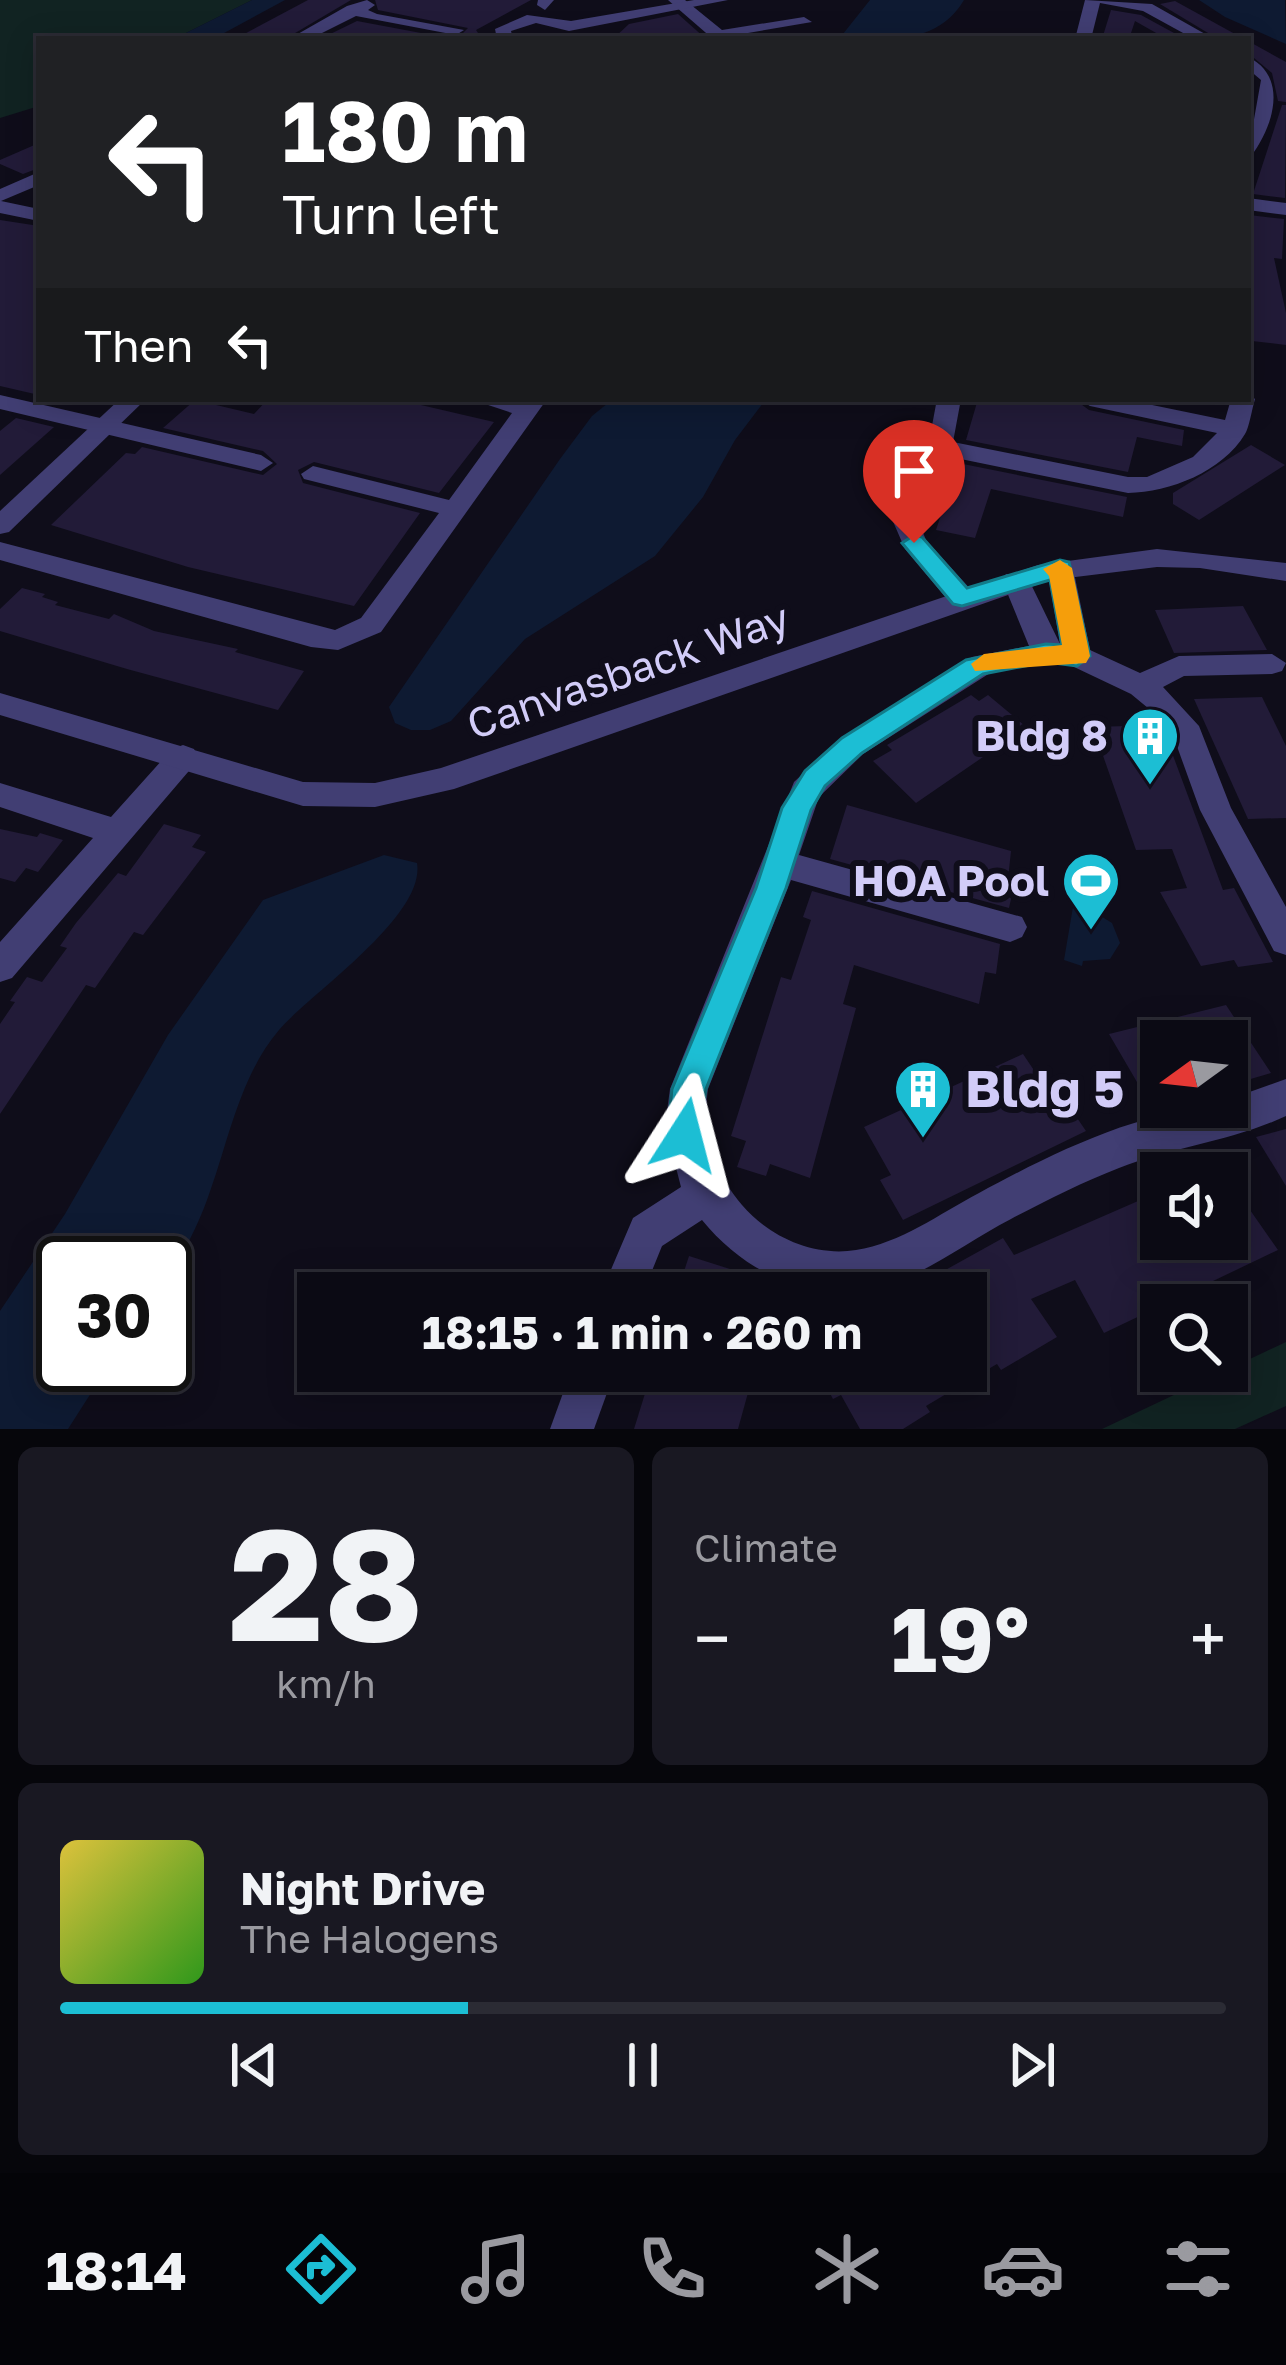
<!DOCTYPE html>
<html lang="en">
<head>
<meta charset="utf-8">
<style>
	body { margin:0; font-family:"Golos Text",sans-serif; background:#191822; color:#f1f3f6; height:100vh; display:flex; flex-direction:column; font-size:45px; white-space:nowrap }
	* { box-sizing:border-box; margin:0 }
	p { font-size:39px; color:#9a9aa0 }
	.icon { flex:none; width:66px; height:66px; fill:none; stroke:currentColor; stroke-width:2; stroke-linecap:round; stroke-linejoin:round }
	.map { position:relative; height:1429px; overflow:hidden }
	.panel { display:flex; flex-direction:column; gap:18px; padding:18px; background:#06060b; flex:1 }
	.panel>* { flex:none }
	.hud { position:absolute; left:36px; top:36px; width:1215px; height:366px; border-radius:0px; box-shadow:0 6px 30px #0003,0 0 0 3px #2b2b34; background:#202124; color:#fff; overflow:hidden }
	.needle { width:78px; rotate:255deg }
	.buttons { position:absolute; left:1140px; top:1020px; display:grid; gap:24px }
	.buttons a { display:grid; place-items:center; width:108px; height:108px; border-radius:0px; background:#0b0a14; box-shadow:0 6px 30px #0003,0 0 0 3px #2b2b34; font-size:60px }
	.speed { position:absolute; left:36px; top:1236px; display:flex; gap:24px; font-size:60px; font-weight:700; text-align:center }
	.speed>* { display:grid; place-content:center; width:156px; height:156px; border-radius:50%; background:#0b0a14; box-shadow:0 6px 30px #0003,0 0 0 3px #2b2b34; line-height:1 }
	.speed .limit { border:6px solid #111; border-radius:18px; background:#fff; color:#111 }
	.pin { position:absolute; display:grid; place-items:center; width:102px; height:102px; color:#fff; margin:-123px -51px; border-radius:50% 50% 50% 0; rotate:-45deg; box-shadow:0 0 12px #0007 }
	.pin .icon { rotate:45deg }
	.me { position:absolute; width:132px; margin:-66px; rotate:9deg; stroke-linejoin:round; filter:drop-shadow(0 0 9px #0008) }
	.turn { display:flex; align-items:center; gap:42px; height:252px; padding:0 48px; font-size:54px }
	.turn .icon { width:156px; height:156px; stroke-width:2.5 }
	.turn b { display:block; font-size:84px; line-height:102px }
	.then { display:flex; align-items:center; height:114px; padding:0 48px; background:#0003; gap:24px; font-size:45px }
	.big { font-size:90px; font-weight:700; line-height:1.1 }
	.panel .tile { flex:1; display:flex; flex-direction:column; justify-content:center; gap:18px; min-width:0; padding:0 42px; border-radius:18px; background:#191822 }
	.panel .dial { align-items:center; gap:0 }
	.dial b { font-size:156px; line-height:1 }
	.song { display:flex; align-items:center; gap:36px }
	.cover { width:144px; height:144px; border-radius:18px; background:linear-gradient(135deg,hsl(50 70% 55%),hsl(110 70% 35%)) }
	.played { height:12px; border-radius:6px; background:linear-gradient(90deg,#1cbed4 35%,#2b2b34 35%) }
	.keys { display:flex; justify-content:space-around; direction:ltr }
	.heat { display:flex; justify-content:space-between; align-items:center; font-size:66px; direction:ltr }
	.panel .tiles { flex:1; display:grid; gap:18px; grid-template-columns:1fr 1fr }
	.tile:last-child { grid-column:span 2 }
	.trip { position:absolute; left:297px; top:1272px; width:690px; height:120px; border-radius:0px; background:#0b0a14; box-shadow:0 6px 30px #0003,0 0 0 3px #2b2b34; font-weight:700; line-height:120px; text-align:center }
	.tab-bar { display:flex; height:192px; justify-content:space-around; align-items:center; background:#040408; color:#9a9aa0 }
	.tab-bar .icon { width:84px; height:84px }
	.tab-bar .selected { color:#1cbed4 }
	.tab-bar b { font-size:54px; color:#f1f3f6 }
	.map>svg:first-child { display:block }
	.green { fill:#112322 }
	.water { fill:#0e1a32 }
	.building { fill:#221b38 }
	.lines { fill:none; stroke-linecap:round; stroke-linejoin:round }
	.minor { fill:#413e73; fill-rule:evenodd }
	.tertiary { fill:#413e73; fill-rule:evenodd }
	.route { fill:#1cbed4; stroke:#127c8a; stroke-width:3 }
	.slow { fill:#f59e0b }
	.labels { text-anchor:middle; stroke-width:12; stroke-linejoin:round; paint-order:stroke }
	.street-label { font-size:42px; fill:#d2ccf8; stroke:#0f0d1a }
	.poi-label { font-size:42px; font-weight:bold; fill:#d2ccf8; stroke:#0f0d1a; text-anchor:end }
	.near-poi-label { font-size:51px; font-weight:bold; fill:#d2ccf8; stroke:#0f0d1a; text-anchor:start }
</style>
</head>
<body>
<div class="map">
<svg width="1286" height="1429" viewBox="0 0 1286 1429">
	<rect width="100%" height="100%" fill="#0f0d1a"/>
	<g class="green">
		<polygon points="0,0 252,0 174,39 39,39 39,106 0,118"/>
		<polygon points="1286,1342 1286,1406 1235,1429 1102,1429"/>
	</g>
	<g class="water">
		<polygon points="252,0 285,0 213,39 174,39"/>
		<path d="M 870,0 L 964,0 C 937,46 885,39 839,39 Z"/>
		<polygon points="1199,0 1285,0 1286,44 1225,17"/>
		<polygon points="613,399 766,399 735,440 703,497 655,556 525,639 451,721 430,730 411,730 395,723 389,707 560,459 592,416"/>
		<path d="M 384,855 L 417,863 C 426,916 311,993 279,1030 C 239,1077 228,1144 207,1200 C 196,1230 182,1256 165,1282 L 165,1263 L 63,1263 L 63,1365 L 109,1365 L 68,1429 L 0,1429 L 0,1311 L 65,1214 L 168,1035 L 263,900 Z"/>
		<polygon points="1074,901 1091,905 1091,910 1112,923 1120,943 1110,959 1083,961 1082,966 1064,960"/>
	</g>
	<g class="building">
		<polygon points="308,0 351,0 285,39 235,39"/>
		<polygon points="375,0 531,0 476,30 482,39 457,39 468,28 378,10"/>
		<polygon points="1175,1 1244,39 1218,39 1160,4"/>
		<polygon points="1111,10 1141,15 1185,39 1165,38 1135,21 1129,39 1102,39"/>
		<polygon points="678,14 706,39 613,39 629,24"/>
		<polygon points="357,21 453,39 320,39"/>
		<polygon points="1248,41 1286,62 1286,102 1278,101 1272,73 1248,53"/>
		<polygon points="1282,105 1286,105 1285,198 1253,194"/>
		<polygon points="39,143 39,168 23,174 0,164 0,160"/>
		<polygon points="1249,215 1284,219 1282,259 1274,258 1286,313 1286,345 1252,341 1248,316"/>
		<polygon points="0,220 39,226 39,395 0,386"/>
		<polygon points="268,399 395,399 494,422 439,493 314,462 298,470 303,483 420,513 354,606 188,567 51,525 126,453 135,454 142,447 263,475 277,464 263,451 163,428 195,400 254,414"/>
		<polygon points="978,399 1074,399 1089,410 1184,430 1182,446 1137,437 1128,472 966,440"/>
		<polygon points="16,418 54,427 0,475 0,431"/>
		<polygon points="1251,445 1285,465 1199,520 1173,504 1173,493"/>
		<polygon points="958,463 1127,497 1123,517 991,489 975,538 936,530"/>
		<polygon points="22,588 45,594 42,597 58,602 55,605 109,619 114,614 154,631 238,649 235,652 304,671 278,710 127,669 0,631 0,609"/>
		<polygon points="1243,606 1267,650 1174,653 1155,610"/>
		<polygon points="971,695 979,701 988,695 1031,731 1003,749 999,746 916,803 873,761 892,750 887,745"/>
		<polygon points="1262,697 1286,746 1286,818 1248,819 1194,699"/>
		<polygon points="1125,721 1155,721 1165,734 1223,890 1234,888 1273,962 1238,967 1234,960 1201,966 1160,892 1187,888 1172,849 1136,850 1093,727 1127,726"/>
		<polygon points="847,805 1011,851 1008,879 1015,881 1009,908 830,859"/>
		<polygon points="164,824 201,835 192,847 206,852 143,935 134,932 95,988 86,985 0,1114 0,1024 15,1002 10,1001 27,977 42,982 67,948 60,946 76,923 118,873 126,876"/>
		<polygon points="0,829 37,837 40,833 63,840 38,872 26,868 15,882 0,878"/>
		<polygon points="812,891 1000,944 996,974 985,972 979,1004 854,965 843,1004 856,1008 810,1178 770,1164 766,1176 737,1167 746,1141 731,1136 781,977 791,980 811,920 803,917"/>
		<polygon points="1226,1005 1271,1073 1227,1086 1227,1041 1161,1041 1161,1111 1155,1113 1109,1034"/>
		<polygon points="1023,1054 1052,1097 1060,1093 1086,1131 903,1220 880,1180 891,1175 864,1127"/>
		<polygon points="1286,1129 1286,1186 1256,1137"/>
		<polygon points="1227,1177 1278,1250 1104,1333 1075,1280 1031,1299 1057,1337 1001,1370 997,1364 978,1375 926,1406 930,1412 903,1429 860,1429 841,1395 833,1399 818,1371 966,1371 966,1293 904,1293 1003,1238 1014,1255 1161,1191 1161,1239 1227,1239"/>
		<polygon points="689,1256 733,1270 726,1293 677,1293"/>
		<polygon points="652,1371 754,1371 738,1429 634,1429"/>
	</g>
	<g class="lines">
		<g class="minor">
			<polygon points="367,0 375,5 368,10 377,14 464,30 456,35 356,16 310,39 289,39 347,6"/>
			<polygon points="538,0 554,0 545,10 537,5"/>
			<polygon points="668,0 685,0 722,30 804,17 812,22 713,39"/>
			<polygon points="1085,0 1152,4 1214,39 1194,39 1143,11 1100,3 1091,39 1075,39"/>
			<path d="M 1248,57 C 1286,75 1276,120 1254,152 L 1248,153 L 1261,80 L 1248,69 Z"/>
			<polygon points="39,172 39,185 1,201 39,209 39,221 0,213 0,189"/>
			<polygon points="1248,198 1286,203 1286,215 1248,210"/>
			<path d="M 1248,393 L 1255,399 C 1252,409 1249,428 1245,434 C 1222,472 1170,492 1128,493 L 946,456 L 914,510 L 926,540 L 972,591 L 976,598 L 972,605 L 952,605 L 905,549 L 888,510 L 894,493 L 928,447 L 937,399 L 961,399 L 953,442 L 1128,477 L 1147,477 L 1193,457 L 1217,433 L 1090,406 L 1078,399 L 1123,399 L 1225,420 L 1231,399 L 1248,399 Z"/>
			<polygon points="0,395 261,455 273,463 261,471 0,409"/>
			<polygon points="470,399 547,399 381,632 338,650 311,647 0,560 0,542 335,630 361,618 439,513 304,479 301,474 313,466 449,500 512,413"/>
			<path d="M 1060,559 L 1073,568 L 1090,650 L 1140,673 L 1179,656 L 1272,654 L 1286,663 L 1282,671 L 1272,674 L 1184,676 L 1163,687 L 1199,726 L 1231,808 L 1286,907 L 1286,955 L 1274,951 L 1200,810 L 1174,738 L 1154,713 L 1131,694 L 1072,666 L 1046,663 L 990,673 L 863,754 L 819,797 L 799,855 L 1022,917 L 1027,927 L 1022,937 L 1010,942 L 791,880 L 708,1089 C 702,1136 712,1169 742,1205 C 769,1237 814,1257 856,1250 C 901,1243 939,1214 979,1193 C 1051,1154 1144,1107 1227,1107 L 1227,1100 L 1286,1079 L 1286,1116 C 1233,1141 1173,1147 1119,1168 C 1083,1182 1045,1201 1011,1219 C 978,1236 948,1258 915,1274 C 835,1312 755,1285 702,1220 L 662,1246 L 643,1293 L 601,1293 L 633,1218 L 681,1187 L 665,1125 L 670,1089 L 794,782 L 841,738 L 972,657 L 1029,646 L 1002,580 L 1006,574 L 1026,574 L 1060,644 L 1047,568 Z"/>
			<polygon points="183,745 194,749 198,757 194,765 12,978 0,982 0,942 93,838 0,807 0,783 111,817 172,749"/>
			<polygon points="571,1371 615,1371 594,1429 550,1429"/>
		</g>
		<g class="tertiary">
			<polygon points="694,0 728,0 569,31 536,23 511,31 513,39 497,39 495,29 527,15 571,21"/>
			<polygon points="120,399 146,399 9,532 0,534 0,511"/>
			<polygon points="1157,549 1286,563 1286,581 1200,568 1157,567 1051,580 454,789 375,807 303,806 0,715 0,693 303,782 375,783 441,768 1038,565"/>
		</g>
	</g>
	<polygon class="route" points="914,535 922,537 967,588 1060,560 1069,562 1090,656 1077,666 1046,662 983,674 862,753 825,786 811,810 786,888 706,1089 697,1147 685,1152 672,1147 667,1135 672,1089 756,888 782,808 805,771 842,738 966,660 1046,644 1062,645 1050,580 962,606 953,604 902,543"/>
	<polygon class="slow" points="1060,560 1072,568 1090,656 1086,663 975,671 971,664 984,654 1062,645 1049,576 1043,569"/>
	<defs>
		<symbol id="building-pin" viewBox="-11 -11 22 30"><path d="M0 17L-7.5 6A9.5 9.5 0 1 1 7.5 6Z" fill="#1cbed4" stroke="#0f0d1a"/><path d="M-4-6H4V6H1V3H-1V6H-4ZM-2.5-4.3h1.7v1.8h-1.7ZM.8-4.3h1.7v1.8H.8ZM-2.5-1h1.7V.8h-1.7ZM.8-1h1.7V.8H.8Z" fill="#fff"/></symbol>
		<symbol id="stadium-pin" viewBox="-11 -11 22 30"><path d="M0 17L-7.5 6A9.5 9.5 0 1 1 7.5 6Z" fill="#1cbed4" stroke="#0f0d1a"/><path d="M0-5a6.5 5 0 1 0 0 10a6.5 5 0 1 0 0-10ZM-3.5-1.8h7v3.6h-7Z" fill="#fff"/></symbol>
	</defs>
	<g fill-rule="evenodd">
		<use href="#building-pin" x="1117" y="703" width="66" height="90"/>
		<use href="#stadium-pin" x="1058" y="848" width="66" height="90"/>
		<use href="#building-pin" x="890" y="1056" width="66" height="90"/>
	</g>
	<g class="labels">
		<g class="street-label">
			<text transform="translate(628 671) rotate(-19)" y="15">Canvasback Way</text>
		</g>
		<g class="poi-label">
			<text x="1108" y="751">Bldg 8</text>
			<text x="1049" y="896">HOA Pool</text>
		</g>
		<g class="near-poi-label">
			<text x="965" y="1107">Bldg 5</text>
		</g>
	</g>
</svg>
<div class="buttons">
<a><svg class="needle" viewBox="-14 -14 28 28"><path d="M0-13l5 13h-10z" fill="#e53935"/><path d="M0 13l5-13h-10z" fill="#9a9aa0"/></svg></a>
<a><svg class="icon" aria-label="sound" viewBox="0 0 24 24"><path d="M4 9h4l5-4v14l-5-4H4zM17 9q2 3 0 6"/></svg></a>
<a><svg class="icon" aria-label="search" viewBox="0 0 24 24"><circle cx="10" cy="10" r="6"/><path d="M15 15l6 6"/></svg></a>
</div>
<div class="speed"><div class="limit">30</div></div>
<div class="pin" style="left:914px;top:543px;background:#d93025"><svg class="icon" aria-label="arrive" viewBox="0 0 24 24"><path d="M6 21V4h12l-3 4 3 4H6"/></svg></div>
<svg class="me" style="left:685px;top:1135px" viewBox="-20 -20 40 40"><path d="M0-17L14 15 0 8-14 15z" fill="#1cbed4" stroke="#fff" stroke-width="4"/></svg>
<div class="trip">18:15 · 1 min · 260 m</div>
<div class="hud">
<div class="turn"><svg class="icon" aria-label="left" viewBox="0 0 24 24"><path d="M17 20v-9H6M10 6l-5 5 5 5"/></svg><div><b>180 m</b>Turn left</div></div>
<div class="then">Then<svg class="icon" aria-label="left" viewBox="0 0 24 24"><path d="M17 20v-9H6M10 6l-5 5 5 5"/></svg></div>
</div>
</div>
<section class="panel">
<div class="tiles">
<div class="tile dial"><b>28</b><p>km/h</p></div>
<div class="tile"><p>Climate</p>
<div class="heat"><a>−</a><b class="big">19°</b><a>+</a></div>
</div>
<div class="tile">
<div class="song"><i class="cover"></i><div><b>Night Drive</b><p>The Halogens</p></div></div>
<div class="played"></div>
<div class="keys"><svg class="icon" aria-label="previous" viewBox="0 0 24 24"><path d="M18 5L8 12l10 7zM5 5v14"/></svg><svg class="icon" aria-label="pause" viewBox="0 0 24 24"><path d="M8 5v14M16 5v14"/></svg><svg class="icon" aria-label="next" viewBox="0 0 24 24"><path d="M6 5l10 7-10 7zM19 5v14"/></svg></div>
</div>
</div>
</section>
<nav class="tab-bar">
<b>18:14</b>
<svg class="icon selected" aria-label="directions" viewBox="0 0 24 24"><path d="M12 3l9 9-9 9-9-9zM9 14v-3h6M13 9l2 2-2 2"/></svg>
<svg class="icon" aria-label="music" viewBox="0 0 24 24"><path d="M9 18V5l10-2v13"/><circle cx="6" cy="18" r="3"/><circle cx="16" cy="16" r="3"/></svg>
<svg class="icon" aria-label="phone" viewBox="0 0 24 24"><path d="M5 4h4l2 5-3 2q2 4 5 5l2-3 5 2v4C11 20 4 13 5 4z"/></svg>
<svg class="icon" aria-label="climate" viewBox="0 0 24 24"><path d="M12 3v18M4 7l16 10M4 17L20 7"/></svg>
<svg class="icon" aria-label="car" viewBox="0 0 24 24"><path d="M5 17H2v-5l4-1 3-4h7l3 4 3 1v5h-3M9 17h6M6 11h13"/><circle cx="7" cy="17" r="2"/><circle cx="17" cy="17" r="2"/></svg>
<svg class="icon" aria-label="filters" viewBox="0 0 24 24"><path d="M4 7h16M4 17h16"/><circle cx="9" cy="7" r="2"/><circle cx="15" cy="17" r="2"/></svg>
</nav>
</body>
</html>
